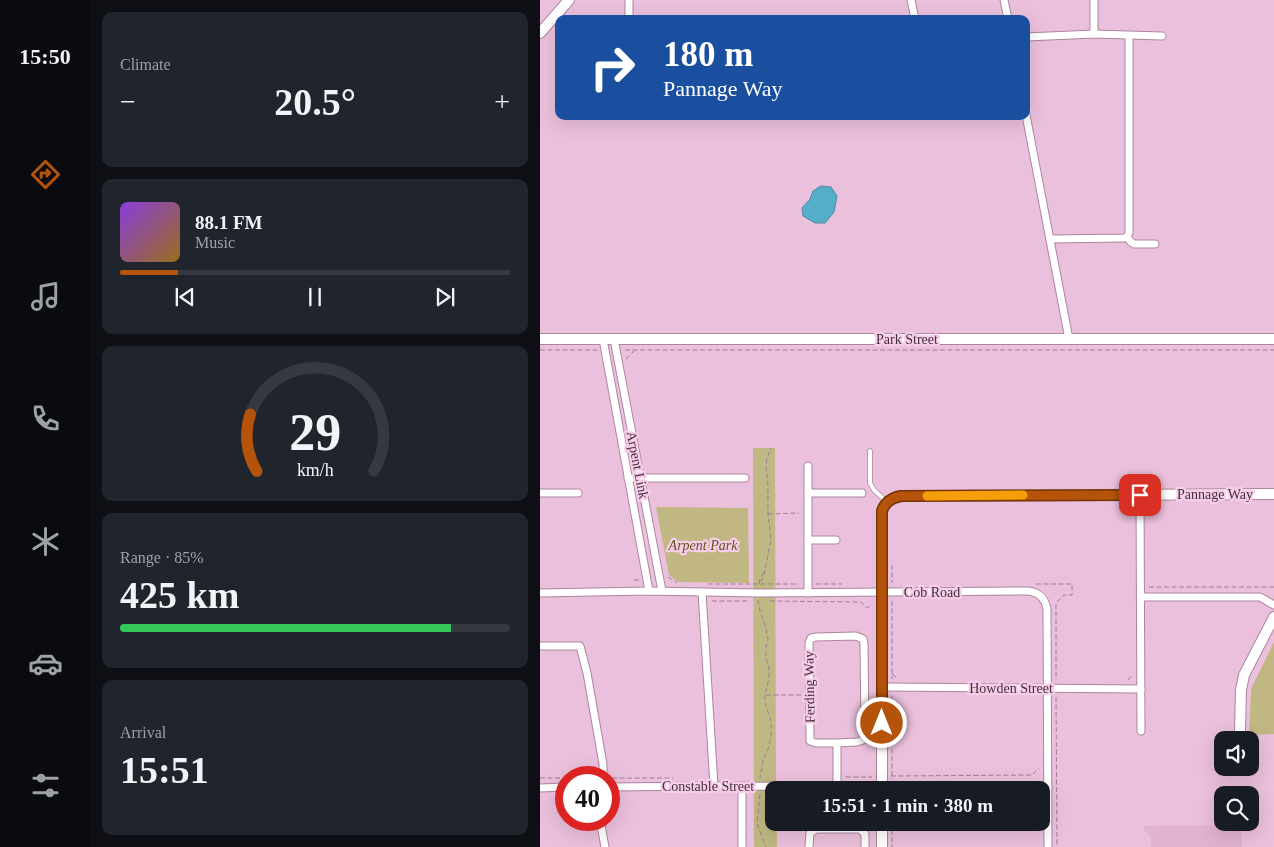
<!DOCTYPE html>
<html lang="en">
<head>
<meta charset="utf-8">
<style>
	body { margin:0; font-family:Georgia,serif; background:#20242c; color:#f1f3f6; height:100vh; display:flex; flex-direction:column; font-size:19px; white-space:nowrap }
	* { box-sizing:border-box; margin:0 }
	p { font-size:16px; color:#9ea1a6 }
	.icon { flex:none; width:28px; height:28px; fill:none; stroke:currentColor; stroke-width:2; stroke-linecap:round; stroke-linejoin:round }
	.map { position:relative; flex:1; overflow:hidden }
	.details { display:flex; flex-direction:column; gap:12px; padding:12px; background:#0d0f14; width:450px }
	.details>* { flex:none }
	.banner { position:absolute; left:15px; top:15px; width:475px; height:105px; border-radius:10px; box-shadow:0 5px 20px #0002; background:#1a4fa0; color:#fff; overflow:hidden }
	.fabs { position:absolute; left:674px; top:731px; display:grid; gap:10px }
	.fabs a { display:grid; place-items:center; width:45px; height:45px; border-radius:10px; background:#171b24; box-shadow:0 5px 20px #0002; font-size:25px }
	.speed { position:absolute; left:15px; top:766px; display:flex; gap:10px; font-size:25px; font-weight:700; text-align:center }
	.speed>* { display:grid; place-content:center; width:65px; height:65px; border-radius:50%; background:#171b24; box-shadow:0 5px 20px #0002; line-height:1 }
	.speed .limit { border:8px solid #d22; background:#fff; color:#111 }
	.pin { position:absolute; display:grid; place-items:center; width:42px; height:42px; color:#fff; margin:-21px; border-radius:10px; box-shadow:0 2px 8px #0006 }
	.me { position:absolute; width:55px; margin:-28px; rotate:0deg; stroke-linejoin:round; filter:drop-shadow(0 0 4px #0008) }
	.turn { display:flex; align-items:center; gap:18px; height:105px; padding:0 25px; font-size:22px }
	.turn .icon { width:65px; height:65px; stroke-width:2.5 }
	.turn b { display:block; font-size:35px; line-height:42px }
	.big { font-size:38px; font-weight:600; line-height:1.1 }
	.details .card { flex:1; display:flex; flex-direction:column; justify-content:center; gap:8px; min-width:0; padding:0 18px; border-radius:10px; background:#20242c }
	.details .dial { align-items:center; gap:0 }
	.dial svg { height:130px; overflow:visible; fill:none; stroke:#363941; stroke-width:7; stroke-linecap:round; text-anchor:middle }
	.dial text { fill:#f1f3f6; stroke:none }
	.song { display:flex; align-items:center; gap:15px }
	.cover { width:60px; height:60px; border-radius:8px; background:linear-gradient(135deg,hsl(270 70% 55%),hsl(40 70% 35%)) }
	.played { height:5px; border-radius:2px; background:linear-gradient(90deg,#b45309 15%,#363941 15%) }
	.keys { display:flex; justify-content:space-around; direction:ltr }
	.heat { display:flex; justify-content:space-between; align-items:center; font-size:28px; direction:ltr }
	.charge { height:8px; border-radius:4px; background:linear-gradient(90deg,#34c759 85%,#363941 0) }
	.trip { position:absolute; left:225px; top:781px; width:285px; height:50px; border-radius:10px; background:#171b24; box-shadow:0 5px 20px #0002; font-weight:600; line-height:50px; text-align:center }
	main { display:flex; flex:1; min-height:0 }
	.menu { display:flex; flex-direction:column; width:90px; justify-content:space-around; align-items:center; background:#090b0e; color:#9ea1a6 }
	.menu .icon { width:35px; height:35px }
	.menu .on { color:#b45309 }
	.menu b { font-size:22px; color:#f1f3f6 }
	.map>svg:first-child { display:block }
	.built { fill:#e2b2d1 }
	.green { fill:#c0b783 }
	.water { fill:#55aec9; stroke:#4f889f }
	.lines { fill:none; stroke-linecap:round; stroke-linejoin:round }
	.lane-casing { stroke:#ad859f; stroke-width:5.5 }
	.street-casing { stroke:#ad859f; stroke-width:9 }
	.secondary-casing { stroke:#ad859f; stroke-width:12 }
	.path { stroke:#9e7f93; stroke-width:1; stroke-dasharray:5 2.5; stroke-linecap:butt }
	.lane { stroke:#fff; stroke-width:4 }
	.street { stroke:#fff; stroke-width:7 }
	.secondary { stroke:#fff; stroke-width:10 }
	.route-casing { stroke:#753606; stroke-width:12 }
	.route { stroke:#b45309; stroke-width:9 }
	.slow { stroke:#f59e0b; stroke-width:9 }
	.labels { text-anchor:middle; stroke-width:4.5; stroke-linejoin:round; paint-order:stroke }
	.street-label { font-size:14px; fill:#42313c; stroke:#f8cde9 }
	.park-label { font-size:14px; font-style:italic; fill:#5d541e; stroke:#f8cde9 }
</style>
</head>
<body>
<main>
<nav class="menu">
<b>15:50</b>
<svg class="icon on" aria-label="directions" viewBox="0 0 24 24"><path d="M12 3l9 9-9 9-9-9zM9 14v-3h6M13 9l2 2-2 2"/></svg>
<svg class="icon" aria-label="music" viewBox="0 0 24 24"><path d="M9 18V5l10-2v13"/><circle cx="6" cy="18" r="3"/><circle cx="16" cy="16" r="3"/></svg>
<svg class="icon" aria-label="phone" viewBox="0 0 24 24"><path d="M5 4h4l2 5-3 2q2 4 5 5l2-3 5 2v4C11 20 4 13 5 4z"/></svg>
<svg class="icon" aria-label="climate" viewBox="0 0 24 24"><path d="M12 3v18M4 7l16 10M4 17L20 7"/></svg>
<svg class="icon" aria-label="car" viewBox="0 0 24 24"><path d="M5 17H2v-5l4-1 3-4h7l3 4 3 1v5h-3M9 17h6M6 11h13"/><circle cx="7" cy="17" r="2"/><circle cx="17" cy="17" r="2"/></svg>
<svg class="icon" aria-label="filters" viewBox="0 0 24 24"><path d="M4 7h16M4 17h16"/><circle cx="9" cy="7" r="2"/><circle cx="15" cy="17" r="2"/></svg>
</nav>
<section class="details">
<div class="card"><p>Climate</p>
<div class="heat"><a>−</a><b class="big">20.5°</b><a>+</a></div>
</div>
<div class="card">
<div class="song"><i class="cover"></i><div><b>88.1 FM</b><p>Music</p></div></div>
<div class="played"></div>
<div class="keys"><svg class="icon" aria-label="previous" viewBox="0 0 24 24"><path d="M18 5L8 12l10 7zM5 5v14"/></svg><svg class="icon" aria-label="pause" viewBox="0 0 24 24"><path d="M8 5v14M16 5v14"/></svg><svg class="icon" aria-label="next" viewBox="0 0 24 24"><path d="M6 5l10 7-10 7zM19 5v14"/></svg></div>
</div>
<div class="card dial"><svg viewBox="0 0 100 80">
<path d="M14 69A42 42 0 1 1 86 69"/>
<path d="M14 69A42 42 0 0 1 10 34" stroke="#b45309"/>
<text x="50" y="56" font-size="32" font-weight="700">29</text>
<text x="50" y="72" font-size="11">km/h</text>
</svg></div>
<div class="card"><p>Range · 85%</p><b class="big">425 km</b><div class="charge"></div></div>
<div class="card"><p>Arrival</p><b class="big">15:51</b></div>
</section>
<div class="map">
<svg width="734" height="847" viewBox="0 0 734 847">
	<rect width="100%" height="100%" fill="#ebc0dc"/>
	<polygon class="built" points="701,825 702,847 611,847 611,837 604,830 604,826"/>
	<g class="green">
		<polygon points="213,448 235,448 236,790 234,790 234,822 237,823 237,847 214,847"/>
		<polygon points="116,507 208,508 209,583 138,582 129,575"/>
		<polygon points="734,642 734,734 709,735 711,689"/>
	</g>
	<polygon class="water" points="281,186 291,187 297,196 294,212 285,223 275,223 263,216 262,208 270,199 273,191"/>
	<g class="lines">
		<defs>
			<polyline id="lane" points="330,451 330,483 334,490 347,502"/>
			<g id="street">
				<polyline points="371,0 375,19"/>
				<polyline points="464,0 468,19"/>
				<polyline points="554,0 554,34"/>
				<polyline points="89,19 89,0"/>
				<polyline points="486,37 554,34 622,36"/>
				<polyline points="486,115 529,339"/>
				<polyline points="587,237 591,242 594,244 615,244"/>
				<polyline points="510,239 584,238 587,237 589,233 589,36"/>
				<polyline points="63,339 109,591"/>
				<polyline points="74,339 122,591"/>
				<polyline points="268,466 268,593"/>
				<polyline points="88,478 205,478"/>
				<polyline points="0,493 38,493"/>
				<polyline points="268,493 322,493"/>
				<polyline points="600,495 601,731"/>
				<polyline points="268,540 296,540"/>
				<polyline points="162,592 174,786"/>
				<path d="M 0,593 L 109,591 L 218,593 L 488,591 C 498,592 505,598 507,609 L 508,847"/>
				<polyline points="601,597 720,597 734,605"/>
				<polyline points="0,646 40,646 47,673 63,764 63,778"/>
				<polyline points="342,687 601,689"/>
				<polyline points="297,743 276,743 270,741 269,643 271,638 276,637 316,636 323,639 324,644 325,734 323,740 317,742 297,743 297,786"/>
				<polyline points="69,787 174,786 508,787"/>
				<polyline points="0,788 26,787"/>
				<polyline points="60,820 65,847"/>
				<polyline points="202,847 202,786"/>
				<polyline points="269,847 270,833 276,829 320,829 325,834 325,847"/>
			</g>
			<g id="secondary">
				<polyline points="0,33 29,0"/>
				<polyline points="0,339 734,339"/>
				<polyline points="700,731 701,690 704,675 734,617"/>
				<path d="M 342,790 L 342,511 C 345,502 351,498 361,496 L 734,494"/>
				<polyline points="342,822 342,847"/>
			</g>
		</defs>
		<use href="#lane" class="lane-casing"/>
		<use href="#street" class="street-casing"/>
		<use href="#secondary" class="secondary-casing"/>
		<g class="path">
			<polyline points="0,350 57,350 57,351"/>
			<polyline points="85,350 734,350"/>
			<polyline points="86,359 94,351"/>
			<polyline points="585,505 592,510"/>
			<polyline points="228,514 259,513"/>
			<polyline points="352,565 352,583"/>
			<polyline points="128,577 137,583"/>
			<polyline points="94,580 100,580"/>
			<polyline points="221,582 224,575 231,539 228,514 228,486 226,466 227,458 231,448"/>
			<polyline points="168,584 259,584"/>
			<polyline points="219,584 220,578 225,570"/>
			<polyline points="276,584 302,584"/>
			<polyline points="496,584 532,584 532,595 524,595 516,603 516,680"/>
			<polyline points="609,587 734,587"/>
			<polyline points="218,600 220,611 226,628 228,639 226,647 226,658 229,668 229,677 225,695 225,703 231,721 231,735 228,749 223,761 220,778"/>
			<polyline points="172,601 209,601"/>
			<polyline points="230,601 321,602 327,608 332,605"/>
			<polyline points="352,601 352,679"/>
			<polyline points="352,674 357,678"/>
			<polyline points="588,680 593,674"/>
			<polyline points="226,695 262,695"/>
			<polyline points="352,696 352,779"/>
			<polyline points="516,697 517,847"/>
			<polyline points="351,776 492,775 499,768"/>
			<polyline points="306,777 332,777"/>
			<polyline points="0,778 26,778"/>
			<polyline points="72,778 133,778"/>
			<polyline points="220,794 217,824 226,847"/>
			<polyline points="352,822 352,847"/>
		</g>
		<use href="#lane" class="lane"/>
		<use href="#street" class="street"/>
		<use href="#secondary" class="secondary"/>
	</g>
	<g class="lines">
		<defs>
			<path id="route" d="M 342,723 L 342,511 C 345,502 351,498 361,496 L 600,495"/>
		</defs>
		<use href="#route" class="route-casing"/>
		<use href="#route" class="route"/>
		<polyline class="slow" points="387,496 483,495"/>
	</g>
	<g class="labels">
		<g class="street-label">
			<text x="367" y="344">Park Street</text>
			<text transform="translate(98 465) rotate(79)" y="5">Arpent Link</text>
			<text x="675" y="499">Pannage Way</text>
			<text x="392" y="597">Cob Road</text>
			<text transform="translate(269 687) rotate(-91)" y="5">Ferding Way</text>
			<text x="471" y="693">Howden Street</text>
			<text x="168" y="791">Constable Street</text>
		</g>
		<g class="park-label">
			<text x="163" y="550">Arpent Park</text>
		</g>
	</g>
</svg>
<div class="fabs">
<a><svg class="icon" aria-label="sound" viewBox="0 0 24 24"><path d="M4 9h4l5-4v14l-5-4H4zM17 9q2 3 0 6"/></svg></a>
<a><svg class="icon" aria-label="search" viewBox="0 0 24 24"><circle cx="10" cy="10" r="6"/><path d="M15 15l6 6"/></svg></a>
</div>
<div class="speed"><div class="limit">40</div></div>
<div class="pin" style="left:600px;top:495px;background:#d93025"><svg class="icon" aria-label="arrive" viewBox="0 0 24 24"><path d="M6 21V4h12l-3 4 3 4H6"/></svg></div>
<svg class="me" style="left:342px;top:723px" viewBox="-20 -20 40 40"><circle r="17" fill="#b45309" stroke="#fff" stroke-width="3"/><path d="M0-11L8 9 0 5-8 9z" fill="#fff"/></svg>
<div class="trip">15:51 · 1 min · 380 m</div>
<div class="banner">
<div class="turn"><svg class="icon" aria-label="right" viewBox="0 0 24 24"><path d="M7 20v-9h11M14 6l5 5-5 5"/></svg><div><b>180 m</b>Pannage Way</div></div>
</div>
</div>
</main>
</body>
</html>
